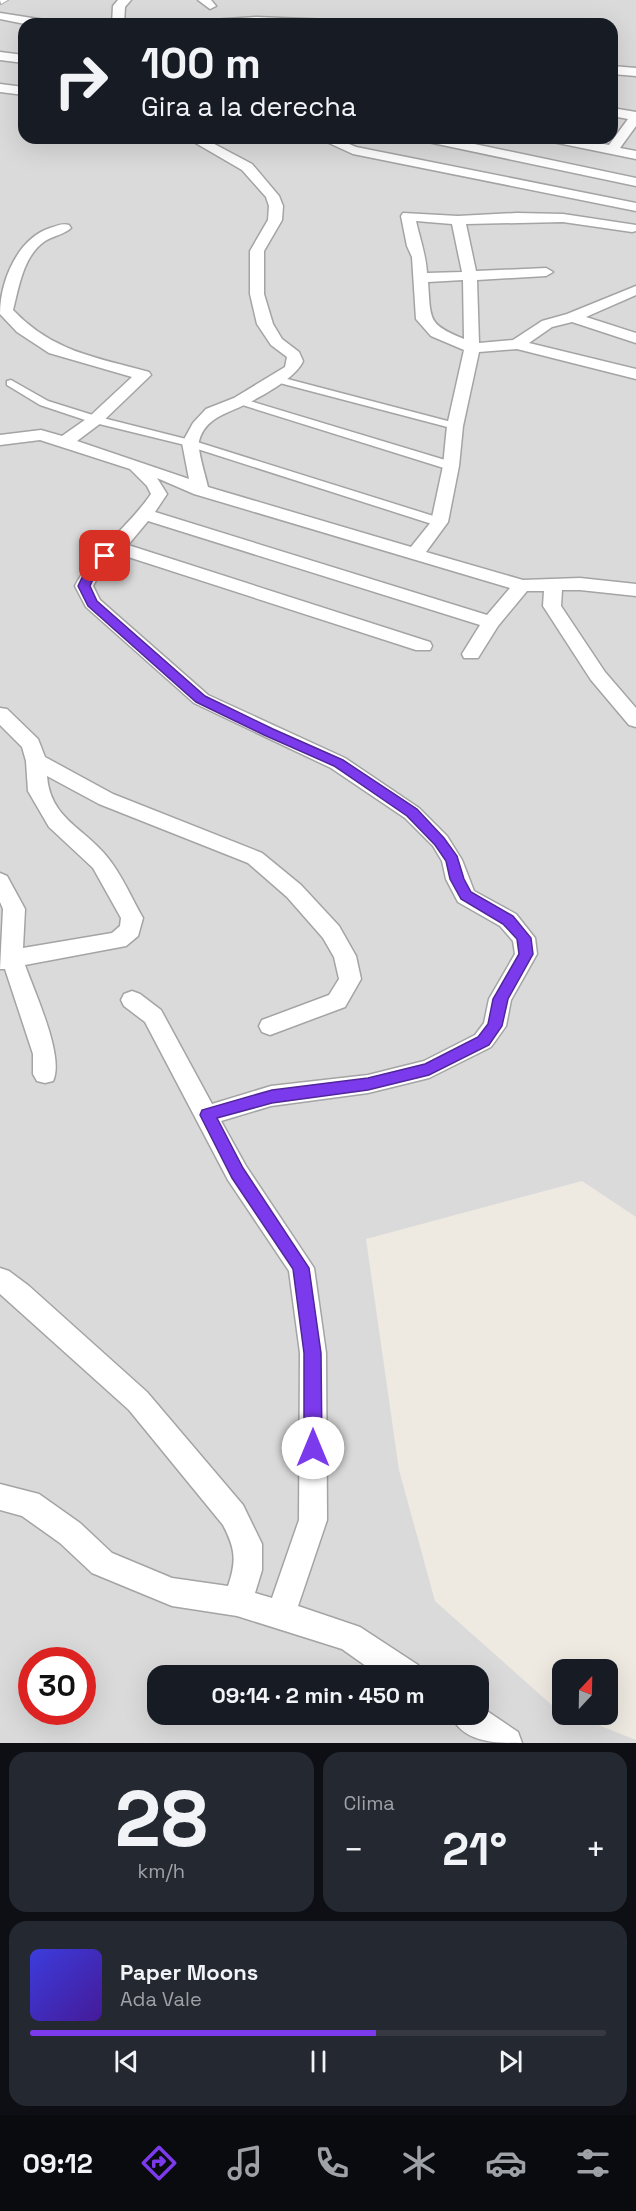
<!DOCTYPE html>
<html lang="es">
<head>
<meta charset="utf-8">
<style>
	body { margin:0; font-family:"Space Grotesk",sans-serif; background:#242831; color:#f1f3f6; height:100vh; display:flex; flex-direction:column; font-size:22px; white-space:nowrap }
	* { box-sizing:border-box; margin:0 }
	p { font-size:20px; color:#9ea1a6 }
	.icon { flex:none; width:33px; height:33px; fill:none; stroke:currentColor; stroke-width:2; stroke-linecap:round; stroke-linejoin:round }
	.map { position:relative; height:1743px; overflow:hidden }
	.drawer { display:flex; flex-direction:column; gap:9px; padding:9px; background:#0d0f14; flex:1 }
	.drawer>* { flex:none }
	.banner { position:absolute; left:18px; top:18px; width:600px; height:126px; border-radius:18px; box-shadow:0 6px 24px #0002; background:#171b24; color:#f1f3f6; overflow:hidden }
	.needle { width:39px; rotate:22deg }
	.buttons { position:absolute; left:552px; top:1659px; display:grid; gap:12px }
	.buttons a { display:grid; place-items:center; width:66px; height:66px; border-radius:12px; background:#171b24; box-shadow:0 6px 24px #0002; font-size:30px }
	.speed { position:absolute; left:18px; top:1647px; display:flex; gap:12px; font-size:30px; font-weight:700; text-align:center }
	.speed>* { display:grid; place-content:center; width:78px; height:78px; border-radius:50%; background:#171b24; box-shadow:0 6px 24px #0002; line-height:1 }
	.speed .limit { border:9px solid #d22; background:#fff; color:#111 }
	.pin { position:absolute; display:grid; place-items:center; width:51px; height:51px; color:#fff; margin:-26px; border-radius:12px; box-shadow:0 3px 9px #0006 }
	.me { position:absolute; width:66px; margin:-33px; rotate:0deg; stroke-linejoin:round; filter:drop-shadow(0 0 4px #0008) }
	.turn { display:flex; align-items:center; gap:21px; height:126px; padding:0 24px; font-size:27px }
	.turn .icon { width:78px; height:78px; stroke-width:2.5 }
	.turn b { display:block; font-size:42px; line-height:51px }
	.big { font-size:45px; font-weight:800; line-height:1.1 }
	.drawer .tile { flex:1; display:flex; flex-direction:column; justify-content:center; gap:9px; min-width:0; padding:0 21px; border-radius:18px; background:#242831 }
	.drawer .dial { align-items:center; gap:0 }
	.dial b { font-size:78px; line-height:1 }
	.song { display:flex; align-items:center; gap:18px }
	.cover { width:72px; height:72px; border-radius:9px; background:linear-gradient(135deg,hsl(240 70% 55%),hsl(260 70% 35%)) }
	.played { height:6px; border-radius:3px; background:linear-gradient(90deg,#7c3aed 60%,#363941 60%) }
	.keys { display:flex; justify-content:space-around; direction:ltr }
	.heat { display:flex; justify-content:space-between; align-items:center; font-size:33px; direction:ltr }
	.drawer .tiles { flex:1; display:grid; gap:9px; grid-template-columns:1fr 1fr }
	.tile:last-child { grid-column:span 2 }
	.trip { position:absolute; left:147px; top:1665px; width:342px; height:60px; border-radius:18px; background:#171b24; box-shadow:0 6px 24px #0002; font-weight:800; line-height:60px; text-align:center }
	.tabs { display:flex; height:96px; justify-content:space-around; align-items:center; background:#090b0e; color:#9ea1a6 }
	.tabs .icon { width:42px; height:42px }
	.tabs .current { color:#7c3aed }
	.tabs b { font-size:27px; color:#f1f3f6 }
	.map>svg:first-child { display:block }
	.residential { fill:#dbdada; fill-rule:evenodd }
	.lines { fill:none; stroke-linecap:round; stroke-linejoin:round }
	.pedestrian-casing { stroke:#a4a4a4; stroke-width:3 }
	.minor-casing { stroke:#a4a4a4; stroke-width:3 }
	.tertiary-casing { stroke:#a4a4a4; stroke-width:2 }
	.pedestrian { fill:#fff; fill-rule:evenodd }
	.minor { fill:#fff; fill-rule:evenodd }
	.tertiary { fill:#fff; fill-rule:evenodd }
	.route { fill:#7c3aed; stroke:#51269a; stroke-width:1.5 }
</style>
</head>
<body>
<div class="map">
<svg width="636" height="1743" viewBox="0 0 636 1743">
	<rect width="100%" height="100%" fill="#eeeae2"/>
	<path class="residential" d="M 0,0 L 636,0 L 636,1217 L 582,1181 L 366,1239 L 399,1470 L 435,1601 L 554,1707 L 562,1710 L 562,1714 L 573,1715 L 636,1740 L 636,1743 L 0,1743 ZM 24,24 L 612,24 L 612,138 L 24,138 ZM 32,1660 L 82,1660 L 82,1712 L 32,1712 ZM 158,1676 L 478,1676 L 478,1714 L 158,1714 Z"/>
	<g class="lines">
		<defs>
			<g id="pedestrian">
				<polygon points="276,376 459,424 461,426 455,429 272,381 272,377"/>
				<polygon points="11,380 48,401 99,417 194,441 443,519 445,522 443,525 435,525 185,445 91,422 40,405 7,385 7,381"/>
				<polygon points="240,398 455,463 457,466 455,469 447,469 236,403 234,401"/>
			</g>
			<g id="minor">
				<polygon points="118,0 131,0 125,7 124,24 112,24 113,6"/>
				<polygon points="198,0 211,0 216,6 210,9"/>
				<polygon points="0,13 45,20 51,24 25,24 0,19"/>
				<polygon points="256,17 330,20 336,24 206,24 212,20"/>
				<polygon points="0,52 24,55 24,63 0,60"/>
				<polygon points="612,66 636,68 636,76 612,74"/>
				<polygon points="0,84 24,87 24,95 0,92"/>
				<polygon points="612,108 636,112 636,126 620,148 636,151 636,159 553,142 547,138 572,138 609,145 628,119 612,116"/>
				<path d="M 187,138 L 203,138 L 252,164 L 279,196 L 283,206 L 282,220 L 264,251 L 264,294 L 273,324 L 282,339 L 299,352 L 303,361 C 297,377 261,397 244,405 C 226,414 205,418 199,441 C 197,450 206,477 208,487 L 411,547 L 431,522 L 443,466 L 447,426 L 464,350 L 431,336 L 416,319 L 412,257 L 407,246 L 401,216 L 403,213 L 458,216 L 517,213 L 563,214 L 636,225 L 636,231 L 632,232 L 563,222 L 466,224 L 476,271 L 546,268 L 553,272 L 546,276 L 477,280 L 479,343 L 513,340 L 542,321 L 567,314 L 636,286 L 636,295 L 586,317 L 636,333 L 636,343 L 572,322 L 552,327 L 529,343 L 636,369 L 636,379 L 517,349 L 479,352 L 463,426 L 459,466 L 448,522 L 426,552 L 523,580 L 580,578 L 636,584 L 636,596 L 580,590 L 562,590 L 561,606 L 605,672 L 636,708 L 636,727 L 629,725 L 591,680 L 543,606 L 544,591 L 527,591 L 498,626 L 478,658 L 464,658 L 462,654 L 480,625 L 148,521 L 128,545 L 430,642 L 432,646 L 430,650 L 416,650 L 119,554 L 101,571 L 93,586 L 100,600 L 208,695 L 345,758 L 419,808 L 447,836 L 462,860 L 474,891 L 516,914 L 535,938 L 537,954 L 511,1000 L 506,1026 L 491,1047 L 429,1078 L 368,1093 L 271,1106 L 221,1121 L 246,1166 L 314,1268 L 326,1353 L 327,1520 L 298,1606 L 360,1627 L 418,1665 L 422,1676 L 380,1676 L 342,1649 L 237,1616 L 172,1606 L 92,1573 L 60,1543 L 22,1516 L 0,1510 L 0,1484 L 39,1494 L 80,1523 L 112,1553 L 172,1578 L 228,1586 C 237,1560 235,1548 223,1525 L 129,1410 L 0,1294 L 0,1268 L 9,1271 L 29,1286 L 147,1392 L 243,1505 L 262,1544 L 262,1570 L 255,1593 L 272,1598 L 299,1520 L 300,1353 L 289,1271 L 228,1180 L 145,1022 L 124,1006 L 121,1000 L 124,994 L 132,991 L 140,994 L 161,1010 L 212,1104 L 271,1086 L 368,1075 L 424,1061 L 475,1035 L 484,1023 L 489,999 L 515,954 L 513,941 L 500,926 L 458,902 L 446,879 L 442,861 L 433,846 L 405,818 L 331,768 L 194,703 L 86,607 L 75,586 C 92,552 128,528 151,494 L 147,486 L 130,469 L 40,440 L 0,445 L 0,435 L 41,430 L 62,436 L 89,417 L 132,377 L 49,353 L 17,332 L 0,314 C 0,282 17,239 50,228 C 57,226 62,223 69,225 L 71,228 C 65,234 53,236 45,241 C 23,256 19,287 13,310 C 53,352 95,357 149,372 L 151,375 L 101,423 L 77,441 L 189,479 L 182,443 L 193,423 L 206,409 L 234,398 L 285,367 L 287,357 L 271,345 L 257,324 L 250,294 L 250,251 L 268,220 L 269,206 L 266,197 L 242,170 ZM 416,221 L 452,224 L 462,272 L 427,273 C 426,255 420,239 416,221 ZM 463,280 L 464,339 C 427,324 431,320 428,282 ZM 157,478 L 194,494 L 510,588 L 487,615 L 155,512 L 167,494 Z"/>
				<polygon points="318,138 335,138 356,147 636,203 636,211 353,154"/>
				<polygon points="422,138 446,138 636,178 636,186 428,142"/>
				<path d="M 0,708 L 7,709 L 38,739 L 45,757 L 113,794 L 262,853 L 301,885 L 339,926 L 356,956 L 361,979 L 345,1007 L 270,1035 L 262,1032 L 259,1026 L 262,1020 L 329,995 L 339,979 L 334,957 L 323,938 L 287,897 L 248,863 L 99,804 L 47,776 C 50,819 85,828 108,858 C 122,875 132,899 143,918 L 138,936 L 126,946 L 25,965 C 34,991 65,1057 53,1081 L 45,1083 L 37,1081 L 33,1074 L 33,1054 L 5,969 L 0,969 L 3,909 L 0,902 L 0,873 L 7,876 L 25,909 L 23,948 L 112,933 L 120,926 L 121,918 L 93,868 L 49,827 L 28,791 L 26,761 L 22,747 L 0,725 Z"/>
				<path d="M 478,1705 L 518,1732 L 522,1743 C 494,1743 463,1743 450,1714 L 478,1714 Z"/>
			</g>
			<polygon id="tertiary" points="0,0 8,0 1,4"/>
		</defs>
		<use href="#pedestrian" class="pedestrian-casing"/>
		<use href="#minor" class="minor-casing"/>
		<use href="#tertiary" class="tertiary-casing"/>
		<use href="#pedestrian" class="pedestrian"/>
		<use href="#minor" class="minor"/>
		<use href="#tertiary" class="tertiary"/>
	</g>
	<polygon class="route" points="105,553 111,556 98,568 90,586 97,601 205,696 273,729 343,760 417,809 444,838 457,856 464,879 471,892 513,916 531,938 533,954 508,999 502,1026 489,1045 429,1075 368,1090 272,1103 217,1118 243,1168 309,1268 321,1353 322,1448 319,1454 313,1457 307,1454 304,1448 304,1353 293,1269 232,1178 200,1115 202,1110 272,1090 368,1078 425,1064 478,1037 488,1024 493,999 519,954 517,939 503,924 461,899 450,879 446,861 435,845 407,816 334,766 264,735 196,702 88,606 78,586 89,563"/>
</svg>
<div class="buttons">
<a><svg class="needle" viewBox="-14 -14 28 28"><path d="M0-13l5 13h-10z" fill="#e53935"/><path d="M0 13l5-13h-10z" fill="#9ea1a6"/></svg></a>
</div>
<div class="speed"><div class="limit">30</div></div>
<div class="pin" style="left:105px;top:556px;background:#d93025"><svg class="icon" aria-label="arrive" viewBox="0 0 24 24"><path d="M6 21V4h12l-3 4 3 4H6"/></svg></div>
<svg class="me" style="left:313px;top:1448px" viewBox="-20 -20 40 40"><circle r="19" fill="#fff"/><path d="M0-13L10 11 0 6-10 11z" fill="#7c3aed"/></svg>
<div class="trip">09:14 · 2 min · 450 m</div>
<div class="banner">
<div class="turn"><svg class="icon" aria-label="right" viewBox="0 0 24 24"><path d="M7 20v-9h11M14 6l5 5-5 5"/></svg><div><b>100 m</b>Gira a la derecha</div></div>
</div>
</div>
<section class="drawer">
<div class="tiles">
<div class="tile dial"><b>28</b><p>km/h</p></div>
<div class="tile"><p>Clima</p>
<div class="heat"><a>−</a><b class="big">21°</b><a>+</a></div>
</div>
<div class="tile">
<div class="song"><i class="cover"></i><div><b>Paper Moons</b><p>Ada Vale</p></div></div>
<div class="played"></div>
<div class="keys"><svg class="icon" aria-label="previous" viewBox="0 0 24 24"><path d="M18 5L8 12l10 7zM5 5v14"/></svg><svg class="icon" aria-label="pause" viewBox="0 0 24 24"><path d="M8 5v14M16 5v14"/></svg><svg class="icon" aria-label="next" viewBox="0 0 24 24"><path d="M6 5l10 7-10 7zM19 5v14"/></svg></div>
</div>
</div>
</section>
<nav class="tabs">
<b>09:12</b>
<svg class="icon current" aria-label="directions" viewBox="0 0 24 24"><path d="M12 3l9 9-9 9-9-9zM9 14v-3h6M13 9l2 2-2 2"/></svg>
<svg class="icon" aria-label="music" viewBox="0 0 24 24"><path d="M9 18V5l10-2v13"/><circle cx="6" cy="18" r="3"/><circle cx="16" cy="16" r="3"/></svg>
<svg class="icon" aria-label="phone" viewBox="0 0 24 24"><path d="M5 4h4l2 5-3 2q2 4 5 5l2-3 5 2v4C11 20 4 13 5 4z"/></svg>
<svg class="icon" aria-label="climate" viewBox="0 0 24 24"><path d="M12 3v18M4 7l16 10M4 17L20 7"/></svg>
<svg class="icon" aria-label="car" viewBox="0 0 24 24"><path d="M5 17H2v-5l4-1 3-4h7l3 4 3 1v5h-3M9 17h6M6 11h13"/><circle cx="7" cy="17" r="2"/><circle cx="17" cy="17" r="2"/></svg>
<svg class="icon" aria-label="filters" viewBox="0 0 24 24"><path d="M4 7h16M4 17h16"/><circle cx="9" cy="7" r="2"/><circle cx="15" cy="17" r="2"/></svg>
</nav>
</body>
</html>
